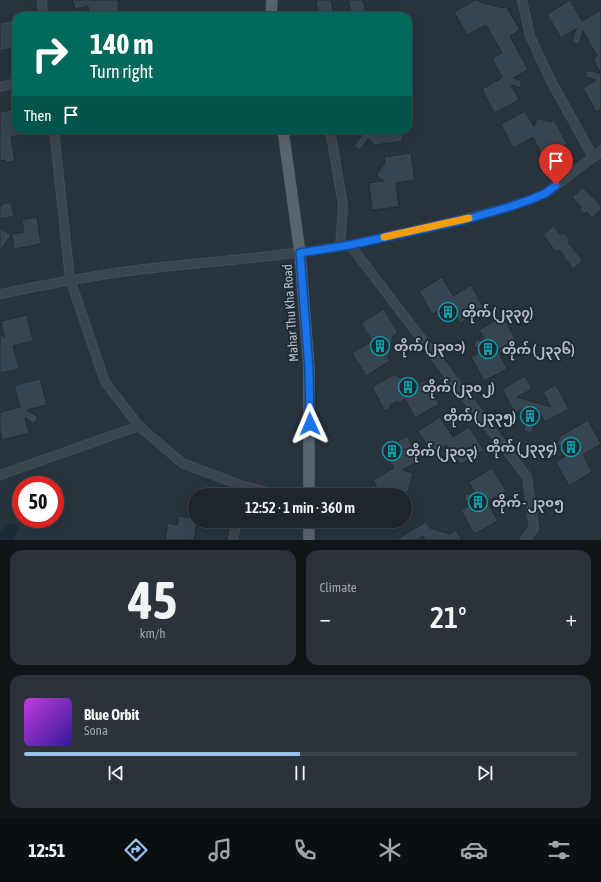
<!DOCTYPE html>
<html lang="en">
<head>
<meta charset="utf-8">
<style>
	body { margin:0; font-family:"Asap Condensed","Noto Sans Myanmar",sans-serif; background:#2b3239; color:#f1f3f6; height:100vh; display:flex; flex-direction:column; font-size:15px; white-space:nowrap }
	* { box-sizing:border-box; margin:0 }
	p { font-size:13px; color:#a1a5aa }
	.icon { flex:none; width:22px; height:22px; fill:none; stroke:currentColor; stroke-width:2; stroke-linecap:round; stroke-linejoin:round }
	.map { position:relative; height:540px; overflow:hidden }
	.details { display:flex; flex-direction:column; gap:10px; padding:10px; background:#101519; flex:1 }
	.details>* { flex:none }
	.banner { position:absolute; left:12px; top:12px; width:400px; height:122px; border-radius:12px; box-shadow:0 4px 16px #0002,0 0 0 1px #3c4349; background:#00695c; color:#fff; overflow:hidden }
	.speed { position:absolute; left:12px; top:476px; display:flex; gap:8px; font-size:20px; font-weight:700; text-align:center }
	.speed>* { display:grid; place-content:center; width:52px; height:52px; border-radius:50%; background:#1e262d; box-shadow:0 4px 16px #0002,0 0 0 1px #3c4349; line-height:1 }
	.speed .limit { border:6px solid #d22; background:#fff; color:#111 }
	.pin { position:absolute; display:grid; place-items:center; width:34px; height:34px; color:#fff; margin:-41px -17px; border-radius:50% 50% 50% 0; rotate:-45deg; box-shadow:0 0 4px #0007 }
	.pin .icon { rotate:45deg }
	.me { position:absolute; width:44px; margin:-22px; rotate:359deg; stroke-linejoin:round; filter:drop-shadow(0 0 3px #0008) }
	.turn { display:flex; align-items:center; gap:14px; height:84px; padding:0 12px; font-size:18px }
	.turn .icon { width:52px; height:52px; stroke-width:2.5 }
	.turn b { display:block; font-size:28px; line-height:34px }
	.then { display:flex; align-items:center; height:38px; padding:0 12px; background:#0003; gap:8px; font-size:15px }
	.big { font-size:30px; font-weight:600; line-height:1.1 }
	.details .tile { flex:1; display:flex; flex-direction:column; justify-content:center; gap:6px; min-width:0; padding:0 14px; border-radius:12px; background:#2b3239 }
	.details .dial { align-items:center; gap:0 }
	.dial b { font-size:52px; line-height:1 }
	.song { display:flex; align-items:center; gap:12px }
	.cover { width:48px; height:48px; border-radius:6px; background:linear-gradient(135deg,hsl(290 70% 55%),hsl(250 70% 35%)) }
	.played { height:4px; border-radius:2px; background:linear-gradient(90deg,#98c2ec 50%,#3c4349 50%) }
	.keys { display:flex; justify-content:space-around; direction:ltr }
	.heat { display:flex; justify-content:space-between; align-items:center; font-size:22px; direction:ltr }
	.details .tiles { flex:1; display:grid; gap:10px; grid-template-columns:1fr 1fr }
	.tile:last-child { grid-column:span 2 }
	.trip { position:absolute; left:188px; top:488px; width:224px; height:40px; border-radius:20px; background:#1e262d; box-shadow:0 4px 16px #0002,0 0 0 1px #3c4349; font-weight:600; line-height:40px; text-align:center }
	.tabs { display:flex; height:64px; justify-content:space-around; align-items:center; background:#0c0f12; color:#a1a5aa }
	.tabs .icon { width:28px; height:28px }
	.tabs .selected { color:#98c2ec }
	.tabs b { font-size:18px; color:#f1f3f6 }
	.map>svg:first-child { display:block }
	.water { fill:#1c2b39 }
	.building { fill:#374550; stroke:#222c34 }
	.lines { fill:none; stroke-linecap:round; stroke-linejoin:round }
	.minor-casing { stroke:#444e56; stroke-width:10 }
	.major-casing { stroke:#444e56; stroke-width:12 }
	.minor { stroke:#3b454d; stroke-width:8 }
	.major { stroke:#5a646d; stroke-width:11 }
	.route-casing { stroke:#114b97; stroke-width:10 }
	.route { stroke:#1a73e8; stroke-width:7 }
	.slow { stroke:#f59e0b; stroke-width:7 }
	.labels { text-anchor:middle; stroke-width:4; stroke-linejoin:round; paint-order:stroke }
	.poi-label { font-size:13px; font-weight:bold; fill:#b7c0c8; stroke:#202a32; text-anchor:start }
	.street-label { font-size:13px; fill:#b7c0c8; stroke:#202a32 }
</style>
</head>
<body>
<div class="map">
<svg width="601" height="540" viewBox="0 0 601 540">
	<rect width="100%" height="100%" fill="#28333c"/>
	<polygon class="water" points="13,524 18,527 17,532 13,540 0,540 0,531 8,525"/>
	<g class="building">
		<polygon points="72,0 118,0 119,14 89,16 88,6 75,9"/>
		<polygon points="319,0 331,0 333,10 341,16 328,16 322,12 318,13 316,1"/>
		<polygon points="348,0 363,0 367,16 352,16"/>
		<polygon points="475,0 479,0 480,2 503,8 506,6 520,30 510,36 528,70 513,78 522,81 520,88 511,85 519,100 494,113 482,89 502,78 492,58 502,53 486,25 467,35 454,12"/>
		<polygon points="570,0 582,21 601,10 601,74 593,59 597,56 583,31 579,45 572,42 576,29 561,38 547,14"/>
		<polygon points="13,20 16,38 16,47 0,51 0,23"/>
		<polygon points="587,70 601,74 601,109 596,112 583,88 596,80 585,77"/>
		<polygon points="16,109 16,130 30,130 30,133 11,137 15,161 5,163 5,160 0,161 0,112"/>
		<polygon points="525,111 534,127 537,118 550,122 554,120 567,144 543,157 533,137 513,148 501,124"/>
		<polygon points="365,130 399,130 399,131 402,131 403,141 375,145 368,139 360,150 354,146"/>
		<polygon points="411,153 415,180 396,183 399,207 372,210 369,183 384,181 376,175 385,163 384,157"/>
		<polygon points="583,188 592,197 593,197 601,206 601,210 592,218 587,212 584,214 579,208 581,207 572,197"/>
		<polygon points="11,202 14,216 0,219 0,206 2,205 1,204"/>
		<polygon points="37,217 41,244 14,249 12,234 24,232 22,220"/>
		<polygon points="553,226 561,235 564,233 570,240 568,242 583,261 573,269 559,250 556,252 543,235"/>
		<polygon points="0,228 11,235 0,251"/>
		<polygon points="442,277 453,296 471,285 484,309 460,323 453,309 450,320 442,318 445,307 432,314 419,291"/>
		<polygon points="384,309 398,333 393,336 388,358 390,361 366,376 352,353 372,341 361,323"/>
		<polygon points="27,315 33,341 13,346 19,369 0,373 0,334 4,337 1,321"/>
		<polygon points="503,316 516,340 498,350 507,369 484,381 471,357 484,350 474,347 476,339 486,342 479,330"/>
		<polygon points="395,374 398,377 419,383 425,380 439,404 415,418 405,399 399,403 398,401 390,405 391,407 385,411 372,387"/>
		<polygon points="525,376 532,389 517,397 551,407 543,392 556,385 569,409 545,422 537,408 532,433 524,431 526,422 525,421 530,405 515,413 502,389"/>
		<polygon points="40,379 47,405 27,410 38,417 34,424 25,418 29,433 2,440 0,431 0,412 20,407 14,385"/>
		<polygon points="440,417 453,437 469,427 484,450 461,464 459,462 444,459 447,445 433,454 418,431"/>
		<polygon points="588,420 601,444 583,455 592,472 569,486 556,462 575,450 557,445 559,437"/>
		<polygon points="407,436 420,460 403,470 413,473 409,487 410,490 402,495 381,495 373,480 394,468 383,449"/>
		<polygon points="492,468 506,491 487,502 498,521 474,534 461,510 473,503 464,500 466,493 477,496 469,482"/>
		<polygon points="179,516 195,519 195,521 197,521 194,540 165,540 168,523 177,525"/>
		<polygon points="426,522 430,528 450,534 456,530 462,540 425,540 423,536 416,540 395,540"/>
	</g>
	<g class="lines">
		<defs>
			<g id="minor">
				<polyline points="42,0 43,16"/>
				<polyline points="522,0 530,36 551,81 593,157"/>
				<polyline points="0,87 16,83"/>
				<polyline points="54,130 70,279 105,382 139,426 182,463 243,486 279,495"/>
				<polyline points="330,130 343,205 340,247"/>
				<polyline points="350,245 527,477 534,528 525,540"/>
				<path d="M 0,294 C 48,284 96,275 144,269 C 213,261 282,257 350,245 L 464,219 L 509,207 L 532,199 L 546,193 L 601,151"/>
				<polyline points="0,475 139,426"/>
				<polyline points="241,495 243,486"/>
				<polyline points="233,540 237,521"/>
			</g>
			<g id="major">
				<polyline points="271,16 272,0"/>
				<polyline points="283,130 300,253 309,369 309,495"/>
				<polyline points="309,521 309,540"/>
			</g>
		</defs>
		<use href="#minor" class="minor-casing"/>
		<use href="#major" class="major-casing"/>
		<use href="#minor" class="minor"/>
		<use href="#major" class="major"/>
	</g>
	<g class="lines">
		<defs>
			<polyline id="route" points="310,424 309,369 300,253 350,245 464,220 509,207 532,199 546,193 556,185"/>
		</defs>
		<use href="#route" class="route-casing"/>
		<use href="#route" class="route"/>
		<polyline class="slow" points="384,237 469,218"/>
	</g>
	<defs>
		<symbol id="building-ring" viewBox="-11 -11 22 22"><circle r="9.5" fill="#202a32" stroke="#0f9aa8" stroke-width="1.5"/><path d="M-4-6H4V6H1V3H-1V6H-4ZM-2.5-4.3h1.7v1.8h-1.7ZM.8-4.3h1.7v1.8H.8ZM-2.5-1h1.7V.8h-1.7ZM.8-1h1.7V.8H.8Z" fill="#0f9aa8"/></symbol>
	</defs>
	<g fill-rule="evenodd">
		<use href="#building-ring" x="437" y="301" width="22" height="22"/>
		<use href="#building-ring" x="369" y="335" width="22" height="22"/>
		<use href="#building-ring" x="477" y="338" width="22" height="22"/>
		<use href="#building-ring" x="397" y="376" width="22" height="22"/>
		<use href="#building-ring" x="519" y="405" width="22" height="22"/>
		<use href="#building-ring" x="560" y="436" width="22" height="22"/>
		<use href="#building-ring" x="381" y="440" width="22" height="22"/>
		<use href="#building-ring" x="467" y="491" width="22" height="22"/>
	</g>
	<g class="labels">
		<g class="poi-label">
			<text x="462" y="317">တိုက် (၂၃၃၇)</text>
			<text x="394" y="351">တိုက် (၂၃၀၁)</text>
			<text x="502" y="354">တိုက် (၂၃၃၆)</text>
			<text x="422" y="392">တိုက် (၂၃၀၂)</text>
			<text x="516" y="421" text-anchor="end">တိုက် (၂၃၃၅)</text>
			<text x="557" y="452" text-anchor="end">တိုက် (၂၃၃၄)</text>
			<text x="406" y="456">တိုက် (၂၃၀၃)</text>
			<text x="492" y="507">တိုက် - ၂၃၀၅</text>
		</g>
		<g class="street-label">
			<text transform="translate(290 313) rotate(-94)" y="5">Mahar Thu Kha Road</text>
		</g>
	</g>
</svg>
<div class="speed"><div class="limit">50</div></div>
<div class="pin" style="left:556px;top:185px;background:#d93025"><svg class="icon" aria-label="arrive" viewBox="0 0 24 24"><path d="M6 21V4h12l-3 4 3 4H6"/></svg></div>
<svg class="me" style="left:310px;top:424px" viewBox="-20 -20 40 40"><path d="M0-17L14 15 0 8-14 15z" fill="#1a73e8" stroke="#fff" stroke-width="4"/></svg>
<div class="trip">12:52 · 1 min · 360 m</div>
<div class="banner">
<div class="turn"><svg class="icon" aria-label="right" viewBox="0 0 24 24"><path d="M7 20v-9h11M14 6l5 5-5 5"/></svg><div><b>140 m</b>Turn right</div></div>
<div class="then">Then<svg class="icon" aria-label="arrive" viewBox="0 0 24 24"><path d="M6 21V4h12l-3 4 3 4H6"/></svg></div>
</div>
</div>
<section class="details">
<div class="tiles">
<div class="tile dial"><b>45</b><p>km/h</p></div>
<div class="tile"><p>Climate</p>
<div class="heat"><a>−</a><b class="big">21°</b><a>+</a></div>
</div>
<div class="tile">
<div class="song"><i class="cover"></i><div><b>Blue Orbit</b><p>Sona</p></div></div>
<div class="played"></div>
<div class="keys"><svg class="icon" aria-label="previous" viewBox="0 0 24 24"><path d="M18 5L8 12l10 7zM5 5v14"/></svg><svg class="icon" aria-label="pause" viewBox="0 0 24 24"><path d="M8 5v14M16 5v14"/></svg><svg class="icon" aria-label="next" viewBox="0 0 24 24"><path d="M6 5l10 7-10 7zM19 5v14"/></svg></div>
</div>
</div>
</section>
<nav class="tabs">
<b>12:51</b>
<svg class="icon selected" aria-label="directions" viewBox="0 0 24 24"><path d="M12 3l9 9-9 9-9-9zM9 14v-3h6M13 9l2 2-2 2"/></svg>
<svg class="icon" aria-label="music" viewBox="0 0 24 24"><path d="M9 18V5l10-2v13"/><circle cx="6" cy="18" r="3"/><circle cx="16" cy="16" r="3"/></svg>
<svg class="icon" aria-label="phone" viewBox="0 0 24 24"><path d="M5 4h4l2 5-3 2q2 4 5 5l2-3 5 2v4C11 20 4 13 5 4z"/></svg>
<svg class="icon" aria-label="climate" viewBox="0 0 24 24"><path d="M12 3v18M4 7l16 10M4 17L20 7"/></svg>
<svg class="icon" aria-label="car" viewBox="0 0 24 24"><path d="M5 17H2v-5l4-1 3-4h7l3 4 3 1v5h-3M9 17h6M6 11h13"/><circle cx="7" cy="17" r="2"/><circle cx="17" cy="17" r="2"/></svg>
<svg class="icon" aria-label="filters" viewBox="0 0 24 24"><path d="M4 7h16M4 17h16"/><circle cx="9" cy="7" r="2"/><circle cx="15" cy="17" r="2"/></svg>
</nav>
</body>
</html>
